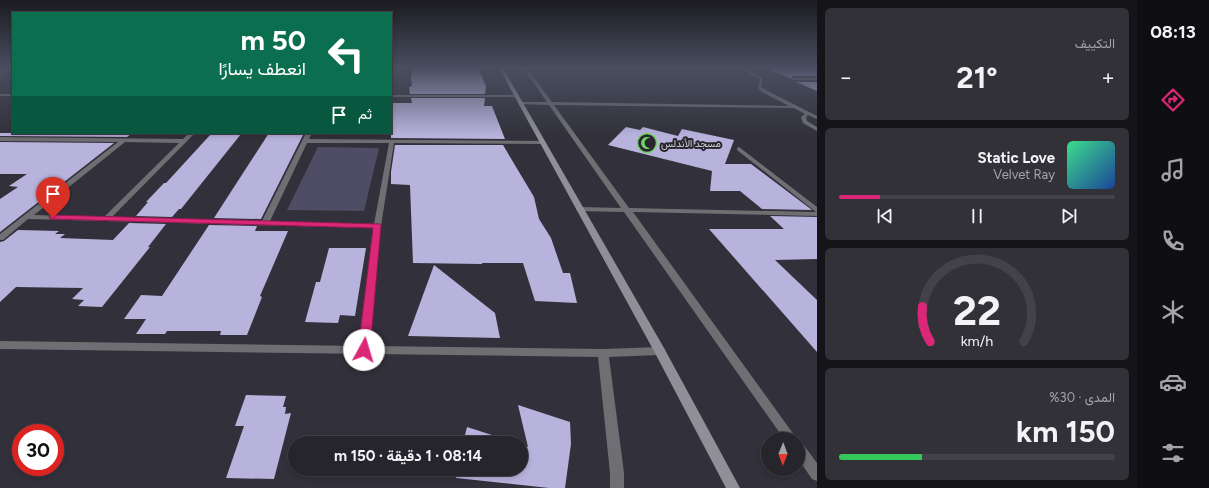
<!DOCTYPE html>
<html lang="ar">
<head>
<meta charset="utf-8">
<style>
	body { margin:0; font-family:Figtree,Vazirmatn,sans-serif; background:#323138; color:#f1f3f6; direction:rtl; height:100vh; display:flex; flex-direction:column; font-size:15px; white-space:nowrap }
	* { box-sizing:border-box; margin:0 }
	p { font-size:13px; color:#a4a5a9 }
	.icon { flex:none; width:22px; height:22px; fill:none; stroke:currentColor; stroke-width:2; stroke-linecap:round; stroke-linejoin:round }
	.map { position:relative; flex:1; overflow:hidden; direction:ltr }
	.side { display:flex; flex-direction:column; gap:8px; padding:8px; background:#151418; width:320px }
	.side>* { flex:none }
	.guide { position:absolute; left:12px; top:12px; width:380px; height:122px; border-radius:0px; box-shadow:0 2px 6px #0003,0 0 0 1px #424248; direction:rtl; background:#0b6e4f; color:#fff; overflow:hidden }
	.needle { width:26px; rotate:181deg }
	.controls { position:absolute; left:761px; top:432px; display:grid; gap:8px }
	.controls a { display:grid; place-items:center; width:44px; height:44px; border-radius:50%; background:#26252c; box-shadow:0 2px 6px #0003,0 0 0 1px #424248; font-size:20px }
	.speed { position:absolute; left:12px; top:424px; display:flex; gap:8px; font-size:20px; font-weight:700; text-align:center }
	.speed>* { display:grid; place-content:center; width:52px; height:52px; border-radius:50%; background:#26252c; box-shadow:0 2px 6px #0003,0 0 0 1px #424248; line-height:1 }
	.speed .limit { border:6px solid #d22; background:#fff; color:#111 }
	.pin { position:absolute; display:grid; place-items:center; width:34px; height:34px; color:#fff; margin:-41px -17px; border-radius:50% 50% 50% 0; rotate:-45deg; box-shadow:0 0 4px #0007 }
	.pin .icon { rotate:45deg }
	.me { position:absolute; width:44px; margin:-22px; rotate:6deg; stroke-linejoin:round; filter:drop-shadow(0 0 3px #0008) }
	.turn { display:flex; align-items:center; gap:14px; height:84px; padding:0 20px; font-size:18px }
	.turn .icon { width:52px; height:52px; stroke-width:2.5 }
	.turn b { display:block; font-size:28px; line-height:34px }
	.then { display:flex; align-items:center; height:38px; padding:0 20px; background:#0003; gap:8px; font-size:15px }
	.big { font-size:30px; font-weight:700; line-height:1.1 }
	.side .tile { flex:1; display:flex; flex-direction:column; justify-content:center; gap:6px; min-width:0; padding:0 14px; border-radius:6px; background:#323138 }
	.side .dial { align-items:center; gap:0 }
	.dial svg { height:104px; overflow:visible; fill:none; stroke:#424248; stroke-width:7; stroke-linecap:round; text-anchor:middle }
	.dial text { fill:#f1f3f6; stroke:none }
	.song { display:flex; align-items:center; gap:12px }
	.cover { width:48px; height:48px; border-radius:6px; background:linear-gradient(135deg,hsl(150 70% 55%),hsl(220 70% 35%)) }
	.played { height:4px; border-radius:2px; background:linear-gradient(90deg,#db2777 15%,#424248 15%) }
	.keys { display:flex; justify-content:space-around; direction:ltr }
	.heat { display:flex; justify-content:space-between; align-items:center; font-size:22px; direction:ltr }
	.charge { height:6px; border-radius:3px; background:linear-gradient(90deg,#34c759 30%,#424248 0) }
	.trip { position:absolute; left:288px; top:436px; width:240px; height:40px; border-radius:20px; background:#26252c; box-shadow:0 2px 6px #0003,0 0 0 1px #424248; font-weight:700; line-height:40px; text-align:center; direction:rtl }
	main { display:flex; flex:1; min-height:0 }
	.tabs { display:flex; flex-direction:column; width:72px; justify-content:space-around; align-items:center; background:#0f0f12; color:#a4a5a9 }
	.tabs .icon { width:28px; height:28px }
	.tabs .selected { color:#db2777 }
	.tabs b { font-size:18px; color:#f1f3f6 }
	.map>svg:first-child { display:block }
	.green { fill:#4f4c66 }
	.building { fill:#b8b3dd }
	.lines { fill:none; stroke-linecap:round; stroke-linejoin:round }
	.service { fill:#6e6e73; fill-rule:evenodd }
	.minor { fill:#6e6e73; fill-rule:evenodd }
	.secondary { fill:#908f97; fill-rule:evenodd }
	.route { fill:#db2777; stroke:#8e194d }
	.labels { text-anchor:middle; stroke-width:4; stroke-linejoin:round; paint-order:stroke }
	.far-poi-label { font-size:10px; fill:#d1d1d7; stroke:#282730; text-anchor:start }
</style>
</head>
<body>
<main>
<nav class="tabs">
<b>08:13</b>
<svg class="icon selected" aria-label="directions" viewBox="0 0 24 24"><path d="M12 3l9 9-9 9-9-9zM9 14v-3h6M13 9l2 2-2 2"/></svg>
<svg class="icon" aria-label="music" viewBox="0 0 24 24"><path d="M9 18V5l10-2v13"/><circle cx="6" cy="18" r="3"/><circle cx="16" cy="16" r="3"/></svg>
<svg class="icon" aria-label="phone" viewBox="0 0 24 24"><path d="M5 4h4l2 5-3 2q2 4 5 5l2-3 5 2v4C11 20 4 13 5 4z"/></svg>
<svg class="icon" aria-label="climate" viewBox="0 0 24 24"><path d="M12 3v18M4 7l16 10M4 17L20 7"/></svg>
<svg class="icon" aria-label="car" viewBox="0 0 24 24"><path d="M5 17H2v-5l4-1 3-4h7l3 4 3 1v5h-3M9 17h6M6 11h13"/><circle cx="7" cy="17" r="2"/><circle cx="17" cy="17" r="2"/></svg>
<svg class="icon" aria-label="filters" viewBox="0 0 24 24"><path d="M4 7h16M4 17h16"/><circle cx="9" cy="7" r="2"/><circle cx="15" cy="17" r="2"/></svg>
</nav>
<section class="side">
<div class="tile"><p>التكييف</p>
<div class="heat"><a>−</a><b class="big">21°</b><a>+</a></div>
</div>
<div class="tile">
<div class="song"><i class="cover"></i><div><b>Static Love</b><p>Velvet Ray</p></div></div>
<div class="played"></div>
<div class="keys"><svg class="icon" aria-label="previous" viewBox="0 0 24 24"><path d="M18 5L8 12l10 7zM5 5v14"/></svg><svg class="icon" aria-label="pause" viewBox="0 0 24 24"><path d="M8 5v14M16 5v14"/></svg><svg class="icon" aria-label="next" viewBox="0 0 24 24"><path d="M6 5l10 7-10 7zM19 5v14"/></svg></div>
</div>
<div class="tile dial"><svg viewBox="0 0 100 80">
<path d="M14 69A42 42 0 1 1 86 69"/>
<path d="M14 69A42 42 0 0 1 8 42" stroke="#db2777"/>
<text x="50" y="56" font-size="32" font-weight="700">22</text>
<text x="50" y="72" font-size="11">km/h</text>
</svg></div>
<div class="tile"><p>المدى · 30%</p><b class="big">150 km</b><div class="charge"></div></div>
</section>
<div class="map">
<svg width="817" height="488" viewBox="0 0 817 488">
	<rect width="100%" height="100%" fill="#32313b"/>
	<polygon class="green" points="318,147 379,148 364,211 287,210"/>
	<g class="building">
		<polygon points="413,68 478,68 486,86 485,94 410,94 409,87 412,86 411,76"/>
		<polygon points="766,68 817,68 817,76 793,76 791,79"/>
		<polygon points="796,82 817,82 817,91"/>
		<polygon points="411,98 485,98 484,106 492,106 505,139 391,138 391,103 412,103"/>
		<polygon points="626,127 640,130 643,127 678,136 682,129 734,140 725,164 751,164 812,210 762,209 740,191 710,191 712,171 608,145"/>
		<polygon points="0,133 132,133 127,137 0,136"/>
		<polygon points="269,133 304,133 261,219 214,218"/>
		<polygon points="211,134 241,134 181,209 179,209 172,217 136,216 148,202 146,202 164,183 166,183"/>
		<polygon points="0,142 114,143 0,232 0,199 18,187 9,186 27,174 0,174"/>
		<polygon points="395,145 503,145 534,197 539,219 551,238 563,273 570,273 577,303 535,301 523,263 482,263 482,264 413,263 410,185 391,184 391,172"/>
		<polygon points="770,216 817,217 817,259 775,260 817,300 817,352 709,229 784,229"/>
		<polygon points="129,223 166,224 148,247 150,247 102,307 78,306 84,300 72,299 83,288 16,287 0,302 0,242 4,241 18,230 59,231 55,234 65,234 60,238 113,240"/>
		<polygon points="209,225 257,226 255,231 288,231 260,296 262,297 247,335 220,335 221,331 167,331 165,334 136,334 146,319 124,319 141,295 162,296"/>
		<polygon points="329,248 366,248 355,316 340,315 338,323 305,322 316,282 320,282"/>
		<polygon points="434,265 495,313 500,338 408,336"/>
		<polygon points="246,395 286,396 283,407 286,407 285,414 291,413 274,479 226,478 244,426 235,426"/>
		<polygon points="518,405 570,422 571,444 565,488 549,488 456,478 458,469 521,469 521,444 528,447"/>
		<polygon points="467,427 498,437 517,443 463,443"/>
	</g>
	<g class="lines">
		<polygon class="service" points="12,68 13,68 13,70 0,75 0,73"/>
		<g class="minor">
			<polygon points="523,68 527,68 552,102 789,106 762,92 758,88 760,79 738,68 743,68 763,78 761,87 766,90 817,116 817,119 808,115 806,117 807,121 817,127 817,131 803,123 801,117 805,114 794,108 554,105 629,208 816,212 737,150 737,148 739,147 817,207 817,216 633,212 797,439 784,439 624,212 577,211 576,209 580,207 621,208 549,105 519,104 519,103 521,102 547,102"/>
			<polygon points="793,78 817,78 817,80 792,80"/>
			<rect x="0" y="94" width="13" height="2"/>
			<polygon points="391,95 516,95 518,96 516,97 391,97"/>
			<path d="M 189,133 L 195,133 L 112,217 L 262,221 L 306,133 L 312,133 L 309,139 L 544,141 L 545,142 L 542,144 L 394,143 L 381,226 L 370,346 L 603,349 L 660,347 L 664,348 L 665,351 L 664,354 L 660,355 L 609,357 L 624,473 L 624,488 L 610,488 L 610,473 L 598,357 L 0,349 L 0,341 L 359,346 L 373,228 L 28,219 L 3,240 L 0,240 L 0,234 L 118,142 L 0,141 L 0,137 L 183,139 ZM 125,142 L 179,143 L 104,217 L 34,215 ZM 307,143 L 389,143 L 374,224 L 270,221 Z"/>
			<polygon points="798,442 803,444 817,463 817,481 812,479 798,459"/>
		</g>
		<polygon class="secondary" points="499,68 503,68 664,348 740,488 726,488 655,353"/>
	</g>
	<linearGradient id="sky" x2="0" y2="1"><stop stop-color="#1c1b20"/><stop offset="0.5" stop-color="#494e60"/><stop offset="1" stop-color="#494e60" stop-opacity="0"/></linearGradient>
	<rect width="817" height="136" fill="url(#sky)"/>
	<polygon class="route" points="53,215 380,224 381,226 370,350 368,353 364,355 359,353 358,350 373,228 50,219 49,218 50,216"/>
	<defs>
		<symbol id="mosque-ring" viewBox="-11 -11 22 22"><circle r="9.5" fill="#282730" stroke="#70d35f" stroke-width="1.5"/><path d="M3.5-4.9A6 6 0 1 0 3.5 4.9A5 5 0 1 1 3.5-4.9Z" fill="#70d35f"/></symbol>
	</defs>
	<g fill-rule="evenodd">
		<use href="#mosque-ring" x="636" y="132" width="22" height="22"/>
	</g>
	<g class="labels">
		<g class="far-poi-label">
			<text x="661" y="147">مسجد الأندلس</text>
		</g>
	</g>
</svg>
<div class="controls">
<a><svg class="needle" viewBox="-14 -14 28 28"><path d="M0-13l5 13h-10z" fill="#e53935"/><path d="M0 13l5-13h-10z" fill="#a4a5a9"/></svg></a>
</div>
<div class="speed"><div class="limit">30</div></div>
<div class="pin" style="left:53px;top:218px;background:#d93025"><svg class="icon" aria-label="arrive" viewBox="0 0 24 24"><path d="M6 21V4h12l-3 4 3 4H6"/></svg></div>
<svg class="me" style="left:364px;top:350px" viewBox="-20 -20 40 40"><circle r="19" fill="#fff"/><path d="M0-13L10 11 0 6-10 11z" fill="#db2777"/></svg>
<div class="trip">08:14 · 1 دقيقة · 150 m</div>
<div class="guide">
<div class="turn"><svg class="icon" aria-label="left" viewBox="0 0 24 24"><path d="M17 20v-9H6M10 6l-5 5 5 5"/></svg><div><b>50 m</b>انعطف يسارًا</div></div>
<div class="then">ثم<svg class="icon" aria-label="arrive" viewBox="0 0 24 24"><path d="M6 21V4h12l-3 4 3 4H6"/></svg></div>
</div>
</div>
</main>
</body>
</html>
